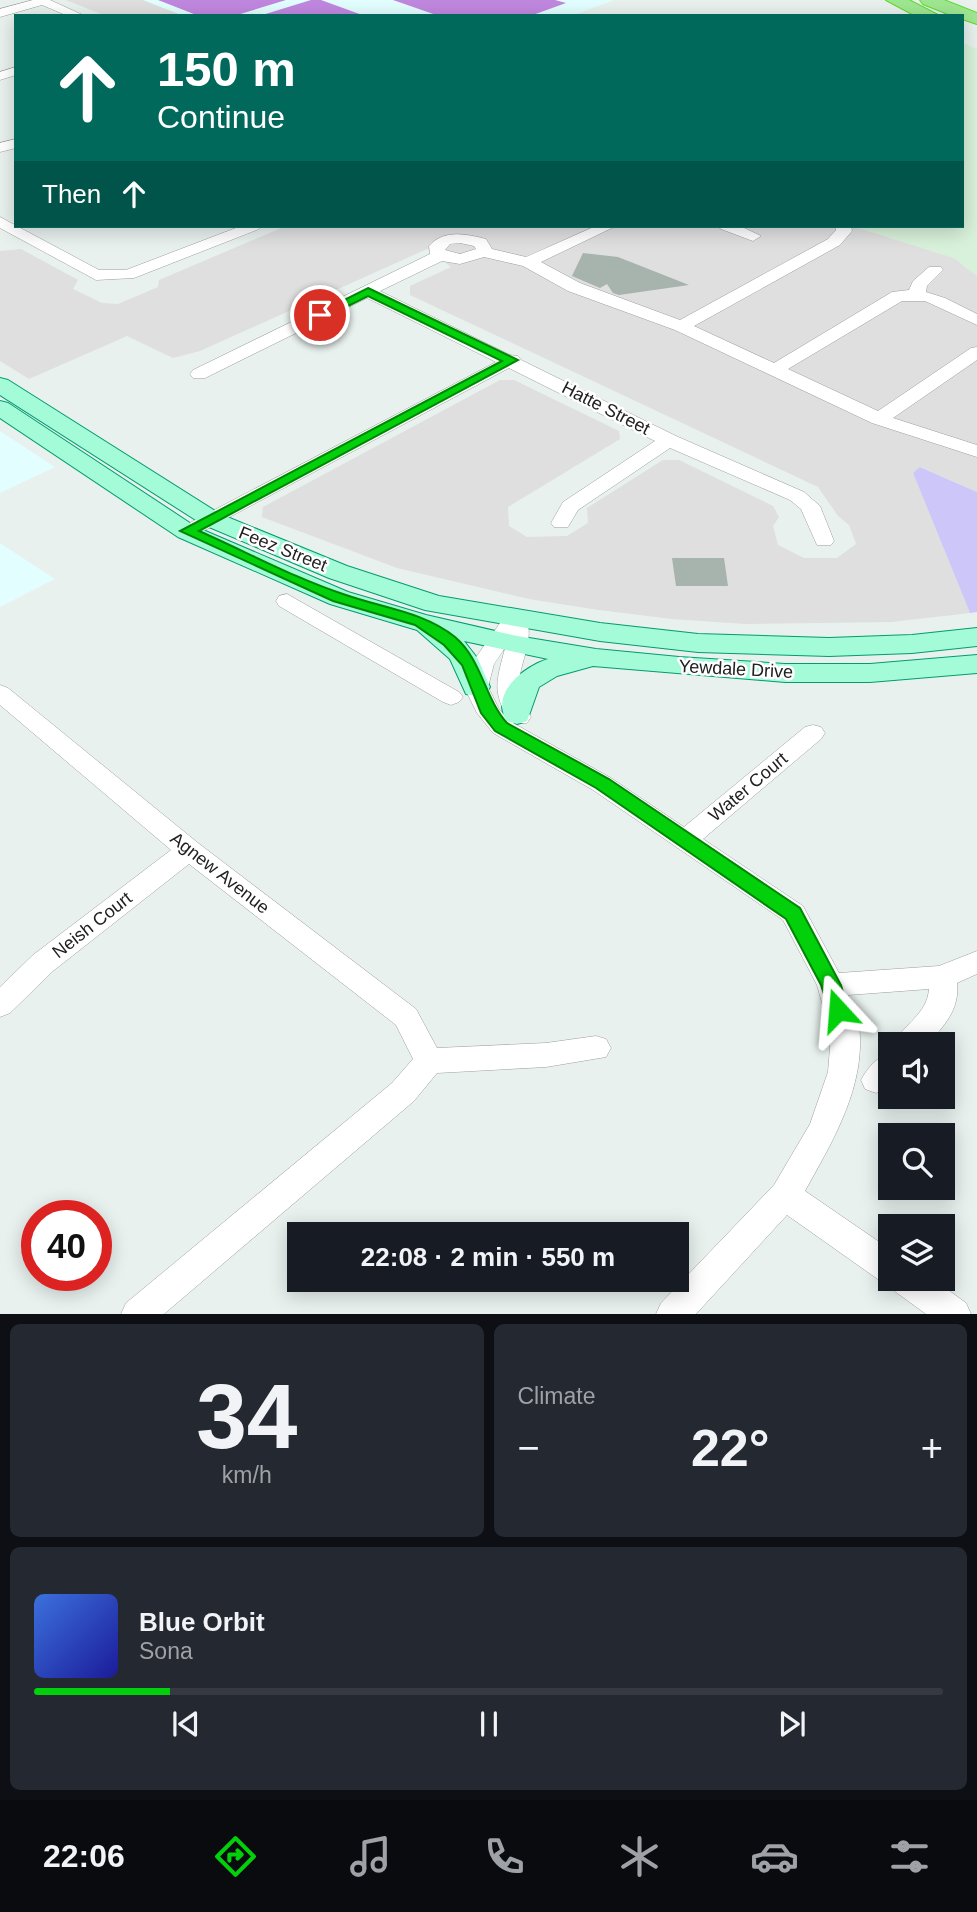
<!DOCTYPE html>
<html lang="en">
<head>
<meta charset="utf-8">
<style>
	body { margin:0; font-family:Helvetica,sans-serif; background:#242831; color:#f1f3f6; height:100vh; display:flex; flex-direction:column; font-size:26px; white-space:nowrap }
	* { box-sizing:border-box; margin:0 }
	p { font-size:23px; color:#9ea1a6 }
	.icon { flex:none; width:38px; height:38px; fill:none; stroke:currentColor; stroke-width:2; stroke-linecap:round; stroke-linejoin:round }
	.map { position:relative; height:1314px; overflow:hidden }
	.side { display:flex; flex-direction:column; gap:10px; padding:10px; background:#0d0f14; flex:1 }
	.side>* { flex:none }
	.hud { position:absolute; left:14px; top:14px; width:950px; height:214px; border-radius:0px; box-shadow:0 4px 18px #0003; background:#00695c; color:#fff; overflow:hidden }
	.controls { position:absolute; left:878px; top:1032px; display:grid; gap:14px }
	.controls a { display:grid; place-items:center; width:77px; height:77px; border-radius:0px; background:#171b24; box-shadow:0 4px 18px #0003; font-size:35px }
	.speed { position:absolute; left:21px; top:1200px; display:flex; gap:14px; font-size:35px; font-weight:700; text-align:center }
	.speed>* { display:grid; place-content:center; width:91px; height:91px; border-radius:50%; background:#171b24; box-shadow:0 4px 18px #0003; line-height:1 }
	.speed .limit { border:10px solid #d22; background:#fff; color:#111 }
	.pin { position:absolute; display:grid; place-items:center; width:60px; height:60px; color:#fff; margin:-30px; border:4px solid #fff; border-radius:50%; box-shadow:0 2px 7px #0007 }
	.me { position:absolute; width:77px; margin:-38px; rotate:341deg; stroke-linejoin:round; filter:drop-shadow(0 0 5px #0008) }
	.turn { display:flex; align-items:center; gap:24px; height:147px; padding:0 28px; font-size:32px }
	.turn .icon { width:91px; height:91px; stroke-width:2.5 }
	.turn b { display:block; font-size:49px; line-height:60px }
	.then { display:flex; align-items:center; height:66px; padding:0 28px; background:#0003; gap:14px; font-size:26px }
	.big { font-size:52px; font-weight:600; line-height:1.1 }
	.side .card { flex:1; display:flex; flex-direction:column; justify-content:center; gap:10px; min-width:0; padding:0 24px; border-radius:10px; background:#242831 }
	.side .dial { align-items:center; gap:0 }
	.dial b { font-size:91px; line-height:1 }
	.song { display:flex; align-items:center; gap:21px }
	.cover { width:84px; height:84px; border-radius:10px; background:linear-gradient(135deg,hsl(220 70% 55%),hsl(240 70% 35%)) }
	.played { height:7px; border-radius:4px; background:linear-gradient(90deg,#02d00a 15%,#363941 15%) }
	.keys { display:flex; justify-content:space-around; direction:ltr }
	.heat { display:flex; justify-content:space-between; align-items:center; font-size:38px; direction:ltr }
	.side .tiles { flex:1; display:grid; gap:10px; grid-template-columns:1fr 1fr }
	.card:last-child { grid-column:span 2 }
	.trip { position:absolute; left:287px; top:1222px; width:402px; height:70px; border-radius:0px; background:#171b24; box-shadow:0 4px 18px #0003; font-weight:600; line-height:70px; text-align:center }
	.tab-bar { display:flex; height:112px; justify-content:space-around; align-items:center; background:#090b0e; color:#9ea1a6 }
	.tab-bar .icon { width:49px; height:49px }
	.tab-bar .active { color:#02d00a }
	.tab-bar b { font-size:32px; color:#f1f3f6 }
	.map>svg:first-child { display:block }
	.residential { fill:#dedfde }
	.commercial { fill:#d8f1da }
	.education { fill:#e3feff }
	.park { fill:#cdc6f9 }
	.pitch { fill:#c087df }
	.building { fill:#a7b3ad }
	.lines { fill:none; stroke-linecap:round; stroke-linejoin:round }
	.minor-casing { stroke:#9e9e9e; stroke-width:1 }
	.major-casing { stroke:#029c6f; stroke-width:2 }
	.highway-casing { stroke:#5fda2a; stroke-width:2 }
	.minor { fill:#fff; fill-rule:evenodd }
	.major { fill:#a3fbd8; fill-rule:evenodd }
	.highway { fill:#9ee791; fill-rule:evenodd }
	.route { fill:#02d00a; stroke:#018706; stroke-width:2 }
	.labels { text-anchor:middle; stroke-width:5; stroke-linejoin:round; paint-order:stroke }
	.street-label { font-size:18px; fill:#212121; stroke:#fff }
</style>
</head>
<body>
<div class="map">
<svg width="977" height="1314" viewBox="0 0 977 1314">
	<rect width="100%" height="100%" fill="#e8f1ee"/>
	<g class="residential">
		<polygon points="66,0 143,0 184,16 106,16"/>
		<polygon points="286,226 853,226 954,258 977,276 977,492 921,467 913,473 970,613 891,622 745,624 672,619 599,610 529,599 397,568 262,517 263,507 500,380 514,380 619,431 620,439 508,507 509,526 527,537 567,536 588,523 587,508 663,460 679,460 773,506 779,517 773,526 778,545 804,558 837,558 856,544 849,525 838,516 818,487 410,295 410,286 451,267 427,249 200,351 173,358 127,336 29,379 0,361 0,251 21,249 78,280 73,289 102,303 118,304 158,287 159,280"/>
	</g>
	<polygon class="commercial" points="963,43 977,49 977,276 954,258 853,226 962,226"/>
	<g class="education">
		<polygon points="143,0 614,0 571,16 184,16"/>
		<polygon points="0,431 55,467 0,493"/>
		<polygon points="0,543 55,579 0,607"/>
	</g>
	<polygon class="park" points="920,467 977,492 977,612 970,613 913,473"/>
	<g class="pitch">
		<polygon points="158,0 286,0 234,16 199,16"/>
		<polygon points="311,0 321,0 365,16 259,16"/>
		<polygon points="393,0 555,0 566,3 530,16 439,16"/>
	</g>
	<g class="building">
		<polygon points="583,253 618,257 689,285 619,295 613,293 607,284 600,288 572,276"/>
		<polygon points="672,558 724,558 728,586 676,586"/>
	</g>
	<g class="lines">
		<defs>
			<g id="minor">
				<polygon points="33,0 50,0 85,16 68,16 42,5 0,17 0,9"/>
				<polygon points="16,67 16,75 0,80 0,72"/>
				<polygon points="16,139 16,148 0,152 0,143"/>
				<polygon points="0,217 99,270 126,270 241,226 262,226 259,229 134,278 96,280 0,228"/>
				<path d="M 596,226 L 616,226 L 541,262 L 580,283 L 680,320 L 828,239 L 836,230 L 835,226 L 851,226 L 852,231 L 840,245 L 694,326 L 774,363 L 892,292 L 909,290 L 913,281 L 929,267 L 941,267 L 943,270 L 927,286 L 926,292 L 945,298 L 977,314 L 977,325 L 925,301 L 902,301 L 788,369 L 878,411 L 971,348 L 977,347 L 977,360 L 893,418 L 977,445 L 977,457 L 872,423 L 675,330 L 568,291 L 523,266 L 484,257 L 460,264 L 442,261 L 380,291 L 510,355 L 518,356 L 521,360 L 676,436 L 804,492 L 820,506 L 834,541 L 831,545 L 817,545 L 801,509 L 790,500 L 670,448 L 578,510 L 568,527 L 554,527 L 551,523 L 563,502 L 655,441 L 509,368 L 194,536 L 180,536 L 177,532 L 180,528 L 496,362 L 367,298 L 205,378 L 193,378 L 190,374 L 193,370 L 430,254 L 429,246 C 444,229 466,234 486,239 L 492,249 L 526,257 ZM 460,243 L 474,246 L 476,249 L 460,254 L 445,250 L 450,244 Z"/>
				<polygon points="718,226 740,226 761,236 753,241 721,229"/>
				<polygon points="287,594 459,692 463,697 459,702 451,705 443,702 279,606 276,601 279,596"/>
				<path d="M 515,611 L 523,613 C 538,636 519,661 519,685 C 519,697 525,707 531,717 L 527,723 L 513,723 L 611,778 L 684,827 L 805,727 L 813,725 L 821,727 L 825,733 L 821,739 L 703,839 L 803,906 L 839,973 L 939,966 L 977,951 L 977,974 L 957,983 C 960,1009 944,1027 926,1045 L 893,1045 C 904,1023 927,1015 929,989 L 848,995 C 852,1008 860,1024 860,1037 C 862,1093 831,1144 805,1191 L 891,1250 L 891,1279 L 933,1279 L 966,1303 L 971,1314 L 926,1314 L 893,1290 L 891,1284 L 879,1280 L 787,1215 L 696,1314 L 656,1314 L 661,1303 L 774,1185 L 810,1124 L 828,1072 L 831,1035 L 817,985 L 783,920 L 593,790 L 493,733 L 477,713 L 464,687 L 472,663 L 507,613 ZM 505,648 C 497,681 491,690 510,722 L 499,709 L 488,687 L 494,664 Z"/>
				<polygon points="0,685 8,688 198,843 416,1009 437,1048 546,1043 596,1036 606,1039 611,1048 606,1057 546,1067 437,1073 414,1101 164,1314 121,1314 126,1303 392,1083 413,1059 396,1025 189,864 53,971 10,1013 0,1017 0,987 33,955 171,850 0,705"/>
				<path d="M 891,1052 L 891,1084 L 876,1093 L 865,1089 L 861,1080 C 868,1067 877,1057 891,1052 Z"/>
			</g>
			<g id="major">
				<polygon points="0,378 8,380 220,514 347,566 439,596 600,623 698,634 829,638 912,635 977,628 977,646 912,653 829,656 698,652 600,641 425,610 329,578 202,524 0,395"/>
				<path d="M 0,401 L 8,403 L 196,527 L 348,592 L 426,615 L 517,636 L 596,649 L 679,657 L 785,664 L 870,664 L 977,655 L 977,673 L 870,682 L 785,682 L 593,666 L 557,676 L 539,687 L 527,721 L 517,724 L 507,721 C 489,693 525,666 548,659 L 464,641 L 478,659 L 490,687 L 486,694 L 476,696 L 466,694 L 450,659 L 417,630 L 330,604 L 178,537 L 0,418 Z"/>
			</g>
			<g id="highway">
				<polygon points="886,0 909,0 940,16 916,16"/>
				<polygon points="920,0 944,0 977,13 977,24 962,19 962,16 953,16 923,4"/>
			</g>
		</defs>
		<use href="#minor" class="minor-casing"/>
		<use href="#major" class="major-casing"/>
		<use href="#highway" class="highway-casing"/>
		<use href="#minor" class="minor"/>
		<use href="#major" class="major"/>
		<use href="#highway" class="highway"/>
	</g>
	<path class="route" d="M 368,288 L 518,360 L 199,531 C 247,552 296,579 346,595 C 383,608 424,612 455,637 C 482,660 484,697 507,723 L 609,779 L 800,908 L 841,985 L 848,1010 L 845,1016 L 838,1018 L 831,1016 L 821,985 L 786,919 L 596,788 L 495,731 L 481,713 L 462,665 L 444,645 L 415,625 L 333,601 L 180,531 L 502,361 L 368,296 L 324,318 L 314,315 Z"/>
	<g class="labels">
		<g class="street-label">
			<text transform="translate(606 408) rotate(27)" y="6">Hatte Street</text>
			<text transform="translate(283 549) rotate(22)" y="6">Feez Street</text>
			<text transform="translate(736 669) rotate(3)" y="6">Yewdale Drive</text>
			<text transform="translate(748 787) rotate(-40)" y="6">Water Court</text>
			<text transform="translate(220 873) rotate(38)" y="6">Agnew Avenue</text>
			<text transform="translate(92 925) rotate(-38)" y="6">Neish Court</text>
		</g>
	</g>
</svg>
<div class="controls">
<a><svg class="icon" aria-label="sound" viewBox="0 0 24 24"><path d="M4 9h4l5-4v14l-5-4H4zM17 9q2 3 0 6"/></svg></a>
<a><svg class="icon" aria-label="search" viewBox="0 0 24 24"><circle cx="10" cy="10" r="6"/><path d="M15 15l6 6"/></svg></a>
<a><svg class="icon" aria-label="layers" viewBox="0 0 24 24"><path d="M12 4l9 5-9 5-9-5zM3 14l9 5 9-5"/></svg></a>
</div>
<div class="speed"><div class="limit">40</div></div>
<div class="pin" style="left:320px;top:315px;background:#d93025"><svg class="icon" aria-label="arrive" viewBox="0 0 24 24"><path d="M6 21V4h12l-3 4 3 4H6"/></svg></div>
<svg class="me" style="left:838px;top:1010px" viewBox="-20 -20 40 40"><path d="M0-17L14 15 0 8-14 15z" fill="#02d00a" stroke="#fff" stroke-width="4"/></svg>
<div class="trip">22:08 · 2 min · 550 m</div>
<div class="hud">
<div class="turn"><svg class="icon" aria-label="ahead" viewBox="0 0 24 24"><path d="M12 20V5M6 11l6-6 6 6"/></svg><div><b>150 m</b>Continue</div></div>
<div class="then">Then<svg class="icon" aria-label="ahead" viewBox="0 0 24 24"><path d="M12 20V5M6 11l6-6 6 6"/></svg></div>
</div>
</div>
<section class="side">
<div class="tiles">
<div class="card dial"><b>34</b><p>km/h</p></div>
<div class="card"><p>Climate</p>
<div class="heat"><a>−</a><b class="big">22°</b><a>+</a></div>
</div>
<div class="card">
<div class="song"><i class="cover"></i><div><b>Blue Orbit</b><p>Sona</p></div></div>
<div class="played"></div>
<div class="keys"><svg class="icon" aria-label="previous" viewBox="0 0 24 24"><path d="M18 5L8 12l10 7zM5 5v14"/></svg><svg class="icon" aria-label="pause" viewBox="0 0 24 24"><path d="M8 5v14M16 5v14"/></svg><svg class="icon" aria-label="next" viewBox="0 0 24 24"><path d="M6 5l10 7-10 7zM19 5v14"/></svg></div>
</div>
</div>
</section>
<nav class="tab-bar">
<b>22:06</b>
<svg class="icon active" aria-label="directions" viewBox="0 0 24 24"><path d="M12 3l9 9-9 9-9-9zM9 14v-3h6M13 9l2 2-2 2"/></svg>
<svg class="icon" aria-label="music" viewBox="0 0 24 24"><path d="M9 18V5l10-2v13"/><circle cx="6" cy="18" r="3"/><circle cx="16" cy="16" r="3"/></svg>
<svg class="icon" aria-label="phone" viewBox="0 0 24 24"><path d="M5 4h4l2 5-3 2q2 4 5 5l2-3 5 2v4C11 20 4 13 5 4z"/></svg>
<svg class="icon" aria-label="climate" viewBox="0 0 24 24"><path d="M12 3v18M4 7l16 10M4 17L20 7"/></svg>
<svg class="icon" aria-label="car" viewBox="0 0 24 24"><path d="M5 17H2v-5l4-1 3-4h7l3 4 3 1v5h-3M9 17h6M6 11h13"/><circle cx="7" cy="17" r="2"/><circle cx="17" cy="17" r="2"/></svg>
<svg class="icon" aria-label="filters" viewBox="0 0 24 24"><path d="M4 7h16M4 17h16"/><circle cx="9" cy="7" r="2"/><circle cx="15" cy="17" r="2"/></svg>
</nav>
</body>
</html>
